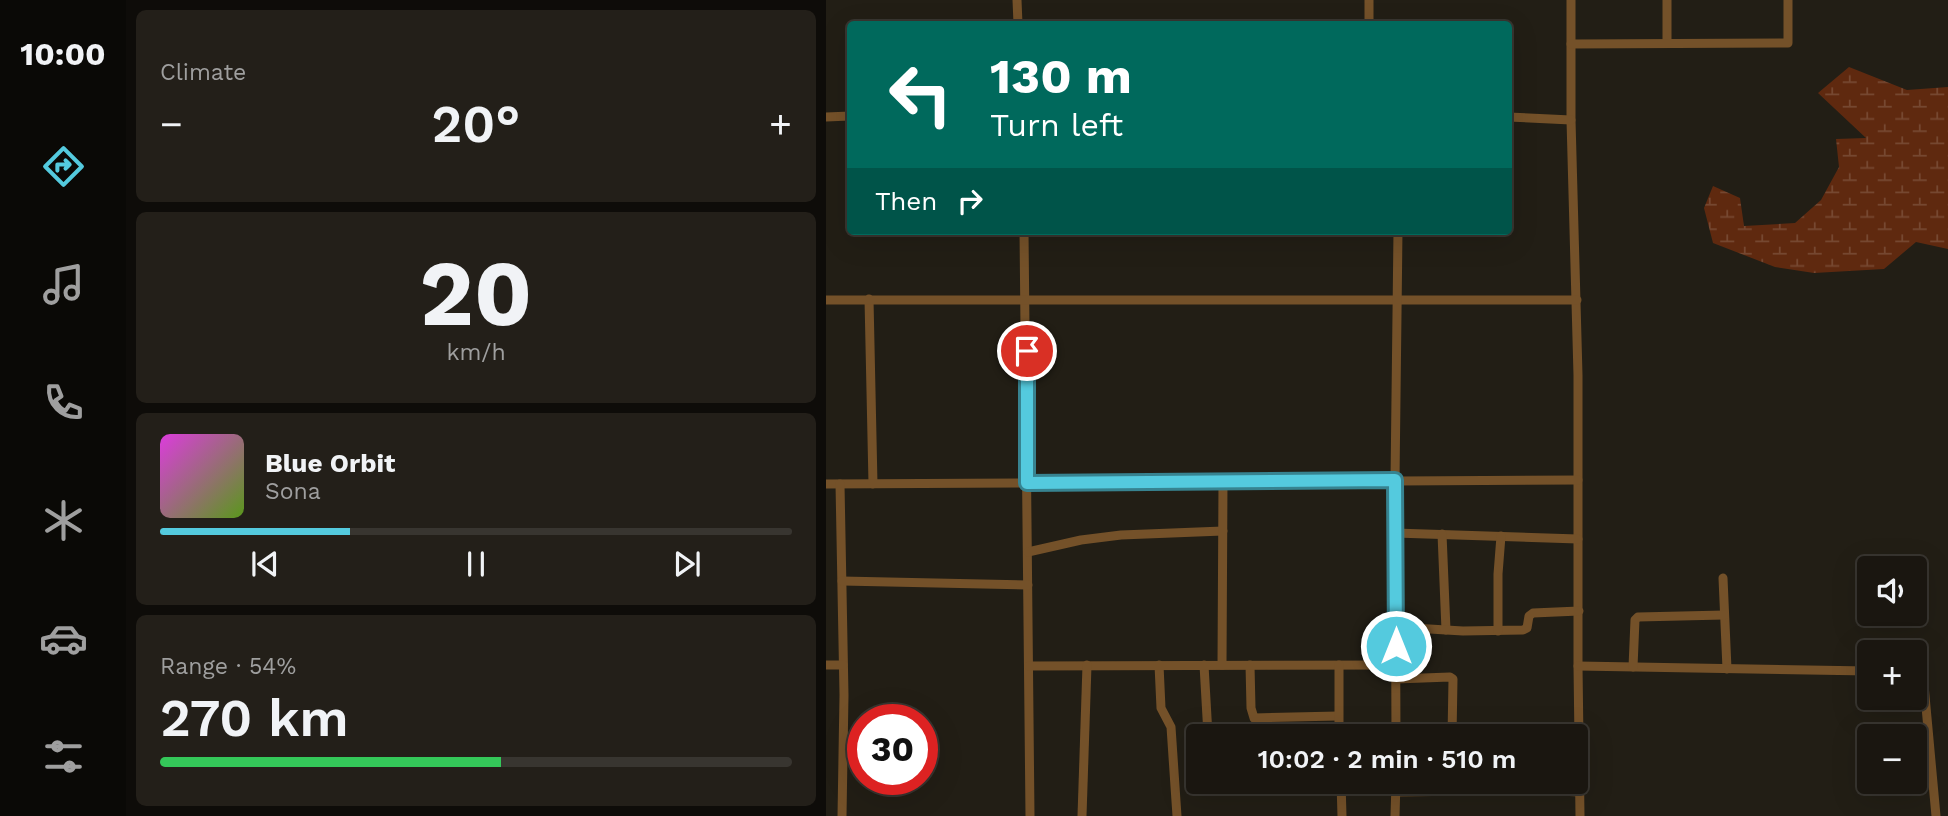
<!DOCTYPE html>
<html lang="en">
<head>
<meta charset="utf-8">
<style>
	body { margin:0; font-family:"Work Sans",sans-serif; background:#231f19; color:#f1f3f6; height:100vh; display:flex; flex-direction:column; font-size:26px; white-space:nowrap }
	* { box-sizing:border-box; margin:0 }
	p { font-size:23px; color:#9f9f9f }
	.icon { flex:none; width:38px; height:38px; fill:none; stroke:currentColor; stroke-width:2; stroke-linecap:round; stroke-linejoin:round }
	.map { position:relative; flex:1; overflow:hidden }
	.details { display:flex; flex-direction:column; gap:10px; padding:10px; background:#0e0c09; width:700px }
	.details>* { flex:none }
	.banner { position:absolute; left:21px; top:21px; width:665px; height:214px; border-radius:7px; box-shadow:0 7px 28px #0002,0 0 0 2px #383530; background:#00695c; color:#fff; overflow:hidden }
	.controls { position:absolute; left:1031px; top:556px; display:grid; gap:14px }
	.controls a { display:grid; place-items:center; width:70px; height:70px; border-radius:7px; background:#1a1610; box-shadow:0 7px 28px #0002,0 0 0 2px #383530; font-size:35px }
	.speed { position:absolute; left:21px; top:704px; display:flex; gap:14px; font-size:35px; font-weight:700; text-align:center }
	.speed>* { display:grid; place-content:center; width:91px; height:91px; border-radius:50%; background:#1a1610; box-shadow:0 7px 28px #0002,0 0 0 2px #383530; line-height:1 }
	.speed .limit { border:10px solid #d22; background:#fff; color:#111 }
	.pin { position:absolute; display:grid; place-items:center; width:60px; height:60px; color:#fff; margin:-30px; border:4px solid #fff; border-radius:50%; box-shadow:0 2px 7px #0007 }
	.me { position:absolute; width:77px; margin:-38px; rotate:0deg; stroke-linejoin:round; filter:drop-shadow(0 0 5px #0008) }
	.turn { display:flex; align-items:center; gap:24px; height:147px; padding:0 28px; font-size:32px }
	.turn .icon { width:91px; height:91px; stroke-width:2.5 }
	.turn b { display:block; font-size:49px; line-height:60px }
	.then { display:flex; align-items:center; height:66px; padding:0 28px; background:#0003; gap:14px; font-size:26px }
	.big { font-size:52px; font-weight:600; line-height:1.1 }
	.details .widget { flex:1; display:flex; flex-direction:column; justify-content:center; gap:10px; min-width:0; padding:0 24px; border-radius:10px; background:#231f19 }
	.details .dial { align-items:center; gap:0 }
	.dial b { font-size:91px; line-height:1 }
	.song { display:flex; align-items:center; gap:21px }
	.cover { width:84px; height:84px; border-radius:10px; background:linear-gradient(135deg,hsl(300 70% 55%),hsl(90 70% 35%)) }
	.played { height:7px; border-radius:4px; background:linear-gradient(90deg,#54cade 30%,#383530 30%) }
	.keys { display:flex; justify-content:space-around; direction:ltr }
	.heat { display:flex; justify-content:space-between; align-items:center; font-size:38px; direction:ltr }
	.charge { height:10px; border-radius:5px; background:linear-gradient(90deg,#34c759 54%,#383530 0) }
	.trip { position:absolute; left:360px; top:724px; width:402px; height:70px; border-radius:7px; background:#1a1610; box-shadow:0 7px 28px #0002,0 0 0 2px #383530; font-weight:600; line-height:70px; text-align:center }
	main { display:flex; flex:1; min-height:0 }
	.menu { display:flex; flex-direction:column; width:126px; justify-content:space-around; align-items:center; background:#0a0906; color:#9f9f9f }
	.menu .icon { width:49px; height:49px }
	.menu .on { color:#54cade }
	.menu b { font-size:32px; color:#f1f3f6 }
	.map>svg:first-child { display:block }
	.wetland { fill:url(#wetland-marsh) }
	.lines { fill:none; stroke-linecap:round; stroke-linejoin:round }
	.minor { stroke:#745129; stroke-width:9 }
	.route-casing { stroke:#378390; stroke-width:18 }
	.route { stroke:#54cade; stroke-width:12 }
</style>
</head>
<body>
<main>
<nav class="menu">
<b>10:00</b>
<svg class="icon on" aria-label="directions" viewBox="0 0 24 24"><path d="M12 3l9 9-9 9-9-9zM9 14v-3h6M13 9l2 2-2 2"/></svg>
<svg class="icon" aria-label="music" viewBox="0 0 24 24"><path d="M9 18V5l10-2v13"/><circle cx="6" cy="18" r="3"/><circle cx="16" cy="16" r="3"/></svg>
<svg class="icon" aria-label="phone" viewBox="0 0 24 24"><path d="M5 4h4l2 5-3 2q2 4 5 5l2-3 5 2v4C11 20 4 13 5 4z"/></svg>
<svg class="icon" aria-label="climate" viewBox="0 0 24 24"><path d="M12 3v18M4 7l16 10M4 17L20 7"/></svg>
<svg class="icon" aria-label="car" viewBox="0 0 24 24"><path d="M5 17H2v-5l4-1 3-4h7l3 4 3 1v5h-3M9 17h6M6 11h13"/><circle cx="7" cy="17" r="2"/><circle cx="17" cy="17" r="2"/></svg>
<svg class="icon" aria-label="filters" viewBox="0 0 24 24"><path d="M4 7h16M4 17h16"/><circle cx="9" cy="7" r="2"/><circle cx="15" cy="17" r="2"/></svg>
</nav>
<section class="details">
<div class="widget"><p>Climate</p>
<div class="heat"><a>−</a><b class="big">20°</b><a>+</a></div>
</div>
<div class="widget dial"><b>20</b><p>km/h</p></div>
<div class="widget">
<div class="song"><i class="cover"></i><div><b>Blue Orbit</b><p>Sona</p></div></div>
<div class="played"></div>
<div class="keys"><svg class="icon" aria-label="previous" viewBox="0 0 24 24"><path d="M18 5L8 12l10 7zM5 5v14"/></svg><svg class="icon" aria-label="pause" viewBox="0 0 24 24"><path d="M8 5v14M16 5v14"/></svg><svg class="icon" aria-label="next" viewBox="0 0 24 24"><path d="M6 5l10 7-10 7zM19 5v14"/></svg></div>
</div>
<div class="widget"><p>Range · 54%</p><b class="big">270 km</b><div class="charge"></div></div>
</section>
<div class="map">
<svg width="1122" height="816" viewBox="0 0 1122 816">
	<defs>
		<pattern id="wetland-marsh" width="20" height="14" patternUnits="userSpaceOnUse" patternTransform="scale(1.75)"><rect width="20" height="14" fill="#5f290f"/><path d="M1 5h8M5 5V1M11 12h8M15 12V8" fill="none" stroke="#764831"/></pattern>
	</defs>
	<rect width="100%" height="100%" fill="#221e15"/>
	<polygon class="wetland" points="1023,67 1081,90 1122,87 1122,249 1090,242 1058,269 988,273 949,267 887,243 878,208 887,186 914,198 918,226 969,223 995,200 1013,167 1010,139 1040,138 992,93"/>
	<g class="lines">
		<g class="minor">
			<polyline points="191,0 192,24"/>
			<polyline points="745,0 745,120 752,375 752,666 754,816"/>
			<polyline points="543,24 543,0"/>
			<polyline points="841,42 841,0"/>
			<polyline points="745,44 962,43 962,0"/>
			<polyline points="0,117 24,116"/>
			<polyline points="682,117 745,120"/>
			<polyline points="198,231 204,816"/>
			<polyline points="43,299 47,484"/>
			<polyline points="0,300 751,300"/>
			<polyline points="0,484 752,480"/>
			<polyline points="14,484 18,695 16,816"/>
			<polyline points="569,533 752,539"/>
			<polyline points="616,534 620,630"/>
			<polyline points="202,552 255,540 295,535 397,531"/>
			<polyline points="897,578 901,669"/>
			<polyline points="16,581 202,585"/>
			<polyline points="570,627 637,631 697,630 701,628 703,616 707,613 753,611"/>
			<polyline points="672,631 672,574 675,536"/>
			<polyline points="0,665 17,665"/>
			<polyline points="333,665 335,708 345,727 351,816"/>
			<polyline points="378,665 382,735"/>
			<polyline points="396,665 397,481"/>
			<polyline points="424,665 425,708 428,718 512,716"/>
			<polyline points="203,666 570,665"/>
			<polyline points="752,666 1043,671"/>
			<polyline points="807,667 809,620 812,617 898,615"/>
			<polyline points="1088,672 1094,675 1098,685 1110,816"/>
			<polyline points="570,679 624,677 627,679 626,737"/>
			<polyline points="513,737 513,665"/>
			<polyline points="570,737 569,480 572,231"/>
			<polyline points="515,782 516,816"/>
			<polyline points="570,792 712,790 754,792"/>
			<polyline points="256,816 261,665"/>
			<polyline points="569,816 570,782"/>
		</g>
	</g>
	<g class="lines">
		<defs>
			<polyline id="route" points="201,351 201,483 569,480 570,646"/>
		</defs>
		<use href="#route" class="route-casing"/>
		<use href="#route" class="route"/>
	</g>
</svg>
<div class="controls">
<a><svg class="icon" aria-label="sound" viewBox="0 0 24 24"><path d="M4 9h4l5-4v14l-5-4H4zM17 9q2 3 0 6"/></svg></a>
<a>+</a>
<a>−</a>
</div>
<div class="speed"><div class="limit">30</div></div>
<div class="pin" style="left:201px;top:351px;background:#d93025"><svg class="icon" aria-label="arrive" viewBox="0 0 24 24"><path d="M6 21V4h12l-3 4 3 4H6"/></svg></div>
<svg class="me" style="left:570px;top:646px" viewBox="-20 -20 40 40"><circle r="17" fill="#54cade" stroke="#fff" stroke-width="3"/><path d="M0-11L8 9 0 5-8 9z" fill="#fff"/></svg>
<div class="trip">10:02 · 2 min · 510 m</div>
<div class="banner">
<div class="turn"><svg class="icon" aria-label="left" viewBox="0 0 24 24"><path d="M17 20v-9H6M10 6l-5 5 5 5"/></svg><div><b>130 m</b>Turn left</div></div>
<div class="then">Then<svg class="icon" aria-label="right" viewBox="0 0 24 24"><path d="M7 20v-9h11M14 6l5 5-5 5"/></svg></div>
</div>
</div>
</main>
</body>
</html>
